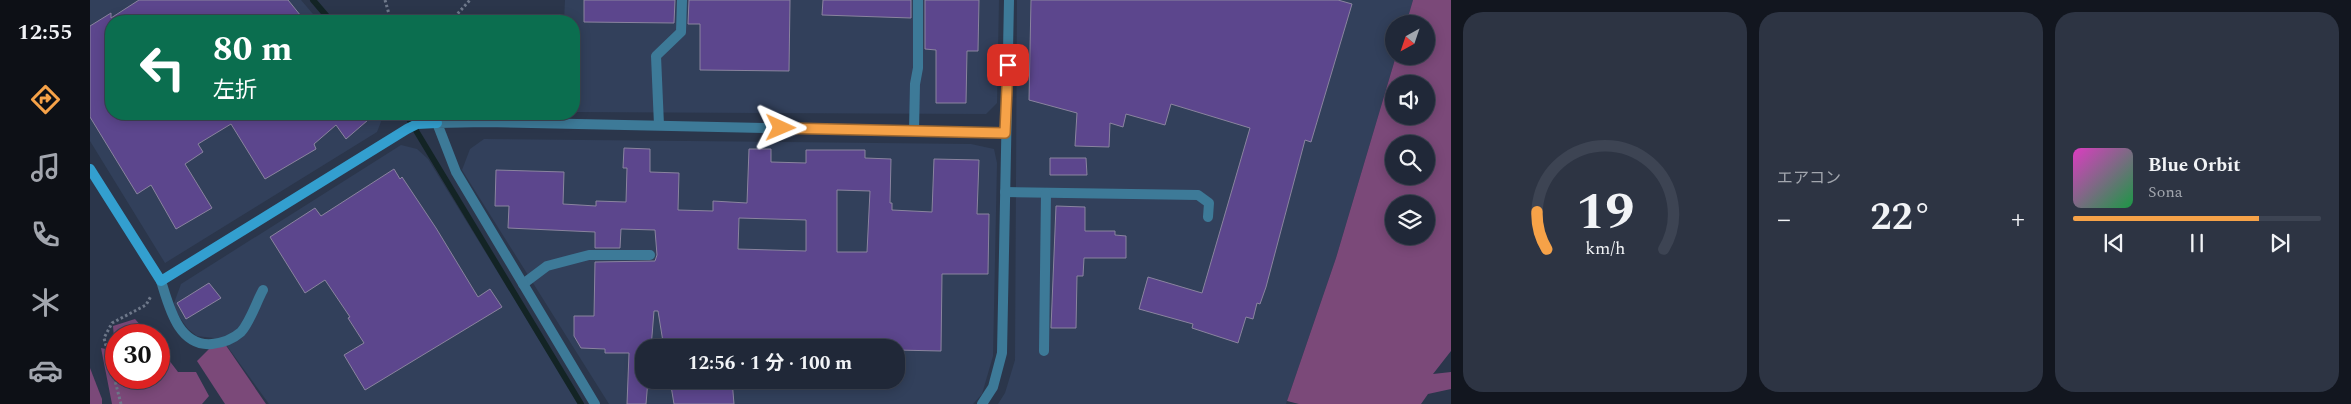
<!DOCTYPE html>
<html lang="ja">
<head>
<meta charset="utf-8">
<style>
	body { margin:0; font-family:Spectral,"Noto Sans JP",serif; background:#2d3443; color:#f1f3f6; height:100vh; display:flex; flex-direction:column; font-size:19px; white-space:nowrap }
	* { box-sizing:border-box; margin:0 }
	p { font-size:16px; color:#a2a6ae }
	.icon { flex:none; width:28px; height:28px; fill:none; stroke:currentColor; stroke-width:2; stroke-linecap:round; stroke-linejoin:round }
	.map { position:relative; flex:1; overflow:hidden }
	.side { display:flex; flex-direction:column; gap:12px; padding:12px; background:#12161f; width:900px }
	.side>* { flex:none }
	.guide { position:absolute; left:15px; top:15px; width:475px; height:105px; border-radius:20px; box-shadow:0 2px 12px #0003,0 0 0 1px #3d4453; background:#0b6e4f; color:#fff; overflow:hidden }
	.needle { width:32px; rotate:220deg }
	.fabs { position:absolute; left:1295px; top:15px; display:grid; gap:10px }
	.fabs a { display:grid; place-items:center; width:50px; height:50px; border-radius:50%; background:#202838; box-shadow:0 2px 12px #0003,0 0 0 1px #3d4453; font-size:25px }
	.speed { position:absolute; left:15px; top:324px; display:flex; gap:10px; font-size:25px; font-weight:700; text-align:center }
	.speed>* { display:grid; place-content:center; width:65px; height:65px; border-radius:50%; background:#202838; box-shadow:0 2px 12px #0003,0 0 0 1px #3d4453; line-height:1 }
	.speed .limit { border:8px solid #d22; background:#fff; color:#111 }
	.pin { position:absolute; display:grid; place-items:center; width:42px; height:42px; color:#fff; margin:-21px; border-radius:10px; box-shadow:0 2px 8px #0006 }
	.me { position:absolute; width:55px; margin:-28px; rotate:91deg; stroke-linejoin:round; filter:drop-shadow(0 0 4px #0008) }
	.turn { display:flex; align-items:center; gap:18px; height:105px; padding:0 25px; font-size:22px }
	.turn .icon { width:65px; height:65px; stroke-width:2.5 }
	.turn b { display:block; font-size:35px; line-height:42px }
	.big { font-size:38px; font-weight:700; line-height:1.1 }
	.side .card { flex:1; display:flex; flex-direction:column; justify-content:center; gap:8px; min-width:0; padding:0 18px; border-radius:20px; background:#2d3443 }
	.side .dial { align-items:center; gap:0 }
	.dial svg { height:130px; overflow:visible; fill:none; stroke:#3d4453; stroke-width:7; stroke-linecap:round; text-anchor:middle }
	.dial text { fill:#f1f3f6; stroke:none }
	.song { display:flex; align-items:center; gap:15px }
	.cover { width:60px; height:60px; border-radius:8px; background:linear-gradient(135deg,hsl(310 70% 55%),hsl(140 70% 35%)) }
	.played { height:5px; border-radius:2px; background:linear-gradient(90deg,#f6a248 75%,#3d4453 75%) }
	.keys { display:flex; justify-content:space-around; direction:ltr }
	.heat { display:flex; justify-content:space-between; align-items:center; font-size:28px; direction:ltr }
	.side .tiles { flex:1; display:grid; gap:12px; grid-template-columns:repeat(3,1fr) }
	.trip { position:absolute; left:545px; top:339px; width:270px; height:50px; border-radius:20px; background:#202838; box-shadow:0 2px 12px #0003,0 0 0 1px #3d4453; font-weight:700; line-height:50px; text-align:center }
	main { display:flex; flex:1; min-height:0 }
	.menu { display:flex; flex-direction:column; width:90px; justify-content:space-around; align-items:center; background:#0d1016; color:#a2a6ae }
	.menu .icon { width:35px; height:35px }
	.menu .current { color:#f6a248 }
	.menu b { font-size:22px; color:#f1f3f6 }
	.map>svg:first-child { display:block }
	.built { fill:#32405b; fill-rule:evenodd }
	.green { fill:#7b4979; fill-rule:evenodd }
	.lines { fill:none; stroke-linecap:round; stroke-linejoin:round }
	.stream { stroke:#132425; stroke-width:6 }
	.building { fill:#5c468d; stroke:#8a849f; fill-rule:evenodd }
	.path { stroke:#6e788a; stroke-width:3; stroke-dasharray:2.5 2.5; stroke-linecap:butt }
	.lane { stroke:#3d7a98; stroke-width:10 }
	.street { stroke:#3d7a98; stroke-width:10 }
	.secondary { stroke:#339fcf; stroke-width:10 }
	.route-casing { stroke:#a0692f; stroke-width:12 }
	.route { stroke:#f6a248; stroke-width:9 }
</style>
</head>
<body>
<main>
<nav class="menu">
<b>12:55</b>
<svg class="icon current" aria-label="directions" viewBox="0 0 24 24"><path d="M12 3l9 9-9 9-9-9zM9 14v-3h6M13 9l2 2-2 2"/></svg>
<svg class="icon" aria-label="music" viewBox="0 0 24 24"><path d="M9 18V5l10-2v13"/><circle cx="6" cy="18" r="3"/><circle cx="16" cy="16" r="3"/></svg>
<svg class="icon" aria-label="phone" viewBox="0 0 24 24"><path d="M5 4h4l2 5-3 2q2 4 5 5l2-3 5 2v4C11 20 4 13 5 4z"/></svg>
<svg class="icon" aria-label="climate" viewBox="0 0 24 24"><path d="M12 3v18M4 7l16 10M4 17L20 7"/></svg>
<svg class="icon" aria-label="car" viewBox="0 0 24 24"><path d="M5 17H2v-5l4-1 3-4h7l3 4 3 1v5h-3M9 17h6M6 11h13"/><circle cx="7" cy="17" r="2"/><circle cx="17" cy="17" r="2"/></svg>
</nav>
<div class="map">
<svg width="1361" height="404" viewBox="0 0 1361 404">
	<rect width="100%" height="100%" fill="#2b364b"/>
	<g class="built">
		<polygon points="0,0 211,0 229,21 21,21 21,114 294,114 287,132 75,263 0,141"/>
		<polygon points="475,0 909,0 907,103 896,114 484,112 484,21 474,21"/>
		<polygon points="927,0 1323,0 1316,24 1304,24 1304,56 1306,56 1246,258 1196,404 908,404 915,393 925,360"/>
		<path d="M 394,139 L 881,144 L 904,149 L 907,163 L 903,356 L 892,394 L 883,404 L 519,404 L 372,170 L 380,149 ZM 554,348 L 806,348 L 806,380 L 554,380 Z"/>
		<polygon points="311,145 327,149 338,159 489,404 179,404 132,339 107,336 98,329 86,312 84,303 91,284"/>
	</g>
	<g class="green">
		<path d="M 1323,0 L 1361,0 L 1361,351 L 1343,374 L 1361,372 L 1361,389 L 1338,394 L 1331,404 L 1209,404 L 1197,401 L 1246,258 L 1306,56 L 1336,56 L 1336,24 L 1316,24 ZM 1304,84 L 1336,84 L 1336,116 L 1304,116 ZM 1304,144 L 1336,144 L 1336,176 L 1304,176 ZM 1304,204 L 1336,204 L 1336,236 L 1304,236 Z"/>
		<polygon points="45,319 59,335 26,335 26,339 24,338 23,326"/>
		<polygon points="135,344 176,404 135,404 107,361 120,348"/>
		<polygon points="69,347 88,372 106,372 119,396 112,404 22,404 11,348 26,351 26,378 69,378"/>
		<polygon points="0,368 12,399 12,404 0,404"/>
	</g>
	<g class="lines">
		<g class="stream">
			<polyline points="223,0 241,21"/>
			<polyline points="316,114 491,404"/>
		</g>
	</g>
	<g class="building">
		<polygon points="49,0 198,0 215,21 21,21 21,114 285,114 256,139 246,125 224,144 226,149 175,179 141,124 108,144 113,152 95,164 122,208 86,229 61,185 47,194 0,117 0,26 21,13 21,18"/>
		<polygon points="494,0 585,0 584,23 494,22"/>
		<polygon points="599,0 700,0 699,71 610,70 610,24 598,24"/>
		<polygon points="733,0 821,0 821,18 732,15"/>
		<polygon points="835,0 889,0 888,51 877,51 876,103 846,103 846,50 835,49"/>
		<polygon points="941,0 1248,0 1262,4 1221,142 1215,140 1176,287 1170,304 1167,303 1163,319 1156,317 1148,343 1102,328 1103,324 1049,309 1058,277 1112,293 1160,128 1081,104 1075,125 1036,114 1033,127 1020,123 1019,147 985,146 987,113 939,100"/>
		<path d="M 534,148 L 560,149 L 560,172 L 589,173 L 588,210 L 623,211 L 623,201 L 657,203 L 659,149 L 681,149 L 681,162 L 716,163 L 716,150 L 775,150 L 775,158 L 801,159 L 800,203 L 802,203 L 802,210 L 842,212 L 844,159 L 889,160 L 887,214 L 899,214 L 898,274 L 852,274 L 851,351 L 806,350 L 806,348 L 574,348 L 568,311 L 564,311 L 561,348 L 554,348 L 554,380 L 558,380 L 556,404 L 537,404 L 539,353 L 515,353 L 515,349 L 491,348 L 484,336 L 484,316 L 504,316 L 505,262 L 565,261 L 567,255 L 565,230 L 531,229 L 530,248 L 505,248 L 505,232 L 418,228 L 419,206 L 405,206 L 406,170 L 474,172 L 473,204 L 506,206 L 506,201 L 536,202 L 537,168 L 533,168 ZM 747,190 L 780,191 L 777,252 L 747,252 ZM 649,218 L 716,220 L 716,251 L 648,249 Z"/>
		<polygon points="960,158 996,158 997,175 960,175"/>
		<polygon points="304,169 310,179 312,177 346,228 388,297 400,289 412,307 275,390 254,355 274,343 258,318 260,317 235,280 215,293 180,237 225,208 231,216"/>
		<polygon points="966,206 995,207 995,231 1025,231 1025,235 1036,236 1036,258 994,258 993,276 987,276 986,328 961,328"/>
		<polygon points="119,283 131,298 96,319 87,303"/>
		<polygon points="580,380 642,380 644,404 584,404"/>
	</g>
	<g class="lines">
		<g class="path">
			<polyline points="295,0 301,21"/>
			<polyline points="361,21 380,0"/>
			<polyline points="31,404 14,338 22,323 56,305 61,296"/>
		</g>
		<g class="lane">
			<polyline points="569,125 566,56 591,32 592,0"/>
			<polyline points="824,131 825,84 828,68 828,0"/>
			<polyline points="915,192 1108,195 1119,203 1118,217"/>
			<path d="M 71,281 C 79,306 88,347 122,344 C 132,343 143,339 151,332 C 160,322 166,303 173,290"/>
			<polyline points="433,284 457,266 499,255 560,255"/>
			<polyline points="954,351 956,193"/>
		</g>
		<g class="street">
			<polyline points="505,404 366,172 347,123 395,122 915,133"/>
			<polyline points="892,404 903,387 912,353 919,0"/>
		</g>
		<polyline class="secondary" points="0,169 71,281 317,129 327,124 347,123"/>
	</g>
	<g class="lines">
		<defs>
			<polyline id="route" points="691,128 915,133 918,65"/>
		</defs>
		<use href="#route" class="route-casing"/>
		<use href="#route" class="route"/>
	</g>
</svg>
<div class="fabs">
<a><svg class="needle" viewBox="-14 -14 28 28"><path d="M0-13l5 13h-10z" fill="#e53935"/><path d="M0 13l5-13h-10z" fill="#a2a6ae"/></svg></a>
<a><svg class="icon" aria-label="sound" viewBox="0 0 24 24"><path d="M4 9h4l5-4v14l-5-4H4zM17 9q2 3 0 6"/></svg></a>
<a><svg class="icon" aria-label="search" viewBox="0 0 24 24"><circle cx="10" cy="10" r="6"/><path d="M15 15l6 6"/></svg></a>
<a><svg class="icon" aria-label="layers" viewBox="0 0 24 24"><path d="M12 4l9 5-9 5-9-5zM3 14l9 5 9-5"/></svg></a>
</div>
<div class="speed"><div class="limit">30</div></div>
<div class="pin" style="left:918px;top:65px;background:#d93025"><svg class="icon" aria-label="arrive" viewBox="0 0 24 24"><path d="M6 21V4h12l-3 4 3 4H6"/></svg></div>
<svg class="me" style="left:691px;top:128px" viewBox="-20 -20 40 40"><path d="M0-17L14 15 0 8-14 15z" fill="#f6a248" stroke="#fff" stroke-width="4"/></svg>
<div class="trip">12:56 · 1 分 · 100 m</div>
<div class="guide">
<div class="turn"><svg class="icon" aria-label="left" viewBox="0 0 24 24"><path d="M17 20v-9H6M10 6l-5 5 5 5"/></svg><div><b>80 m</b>左折</div></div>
</div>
</div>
<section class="side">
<div class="tiles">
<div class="card dial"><svg viewBox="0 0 100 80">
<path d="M14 69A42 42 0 1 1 86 69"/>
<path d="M14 69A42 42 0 0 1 8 46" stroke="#f6a248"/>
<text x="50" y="56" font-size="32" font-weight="700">19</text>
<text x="50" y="72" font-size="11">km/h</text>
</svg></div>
<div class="card"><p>エアコン</p>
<div class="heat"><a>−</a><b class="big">22°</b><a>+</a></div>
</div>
<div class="card">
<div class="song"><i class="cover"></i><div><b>Blue Orbit</b><p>Sona</p></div></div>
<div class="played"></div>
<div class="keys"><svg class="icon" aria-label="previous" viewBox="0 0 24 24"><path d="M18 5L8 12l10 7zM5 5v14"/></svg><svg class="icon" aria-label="pause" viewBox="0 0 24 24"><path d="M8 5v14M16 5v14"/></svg><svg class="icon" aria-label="next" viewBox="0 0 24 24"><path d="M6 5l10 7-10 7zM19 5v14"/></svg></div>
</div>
</div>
</section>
</main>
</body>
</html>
